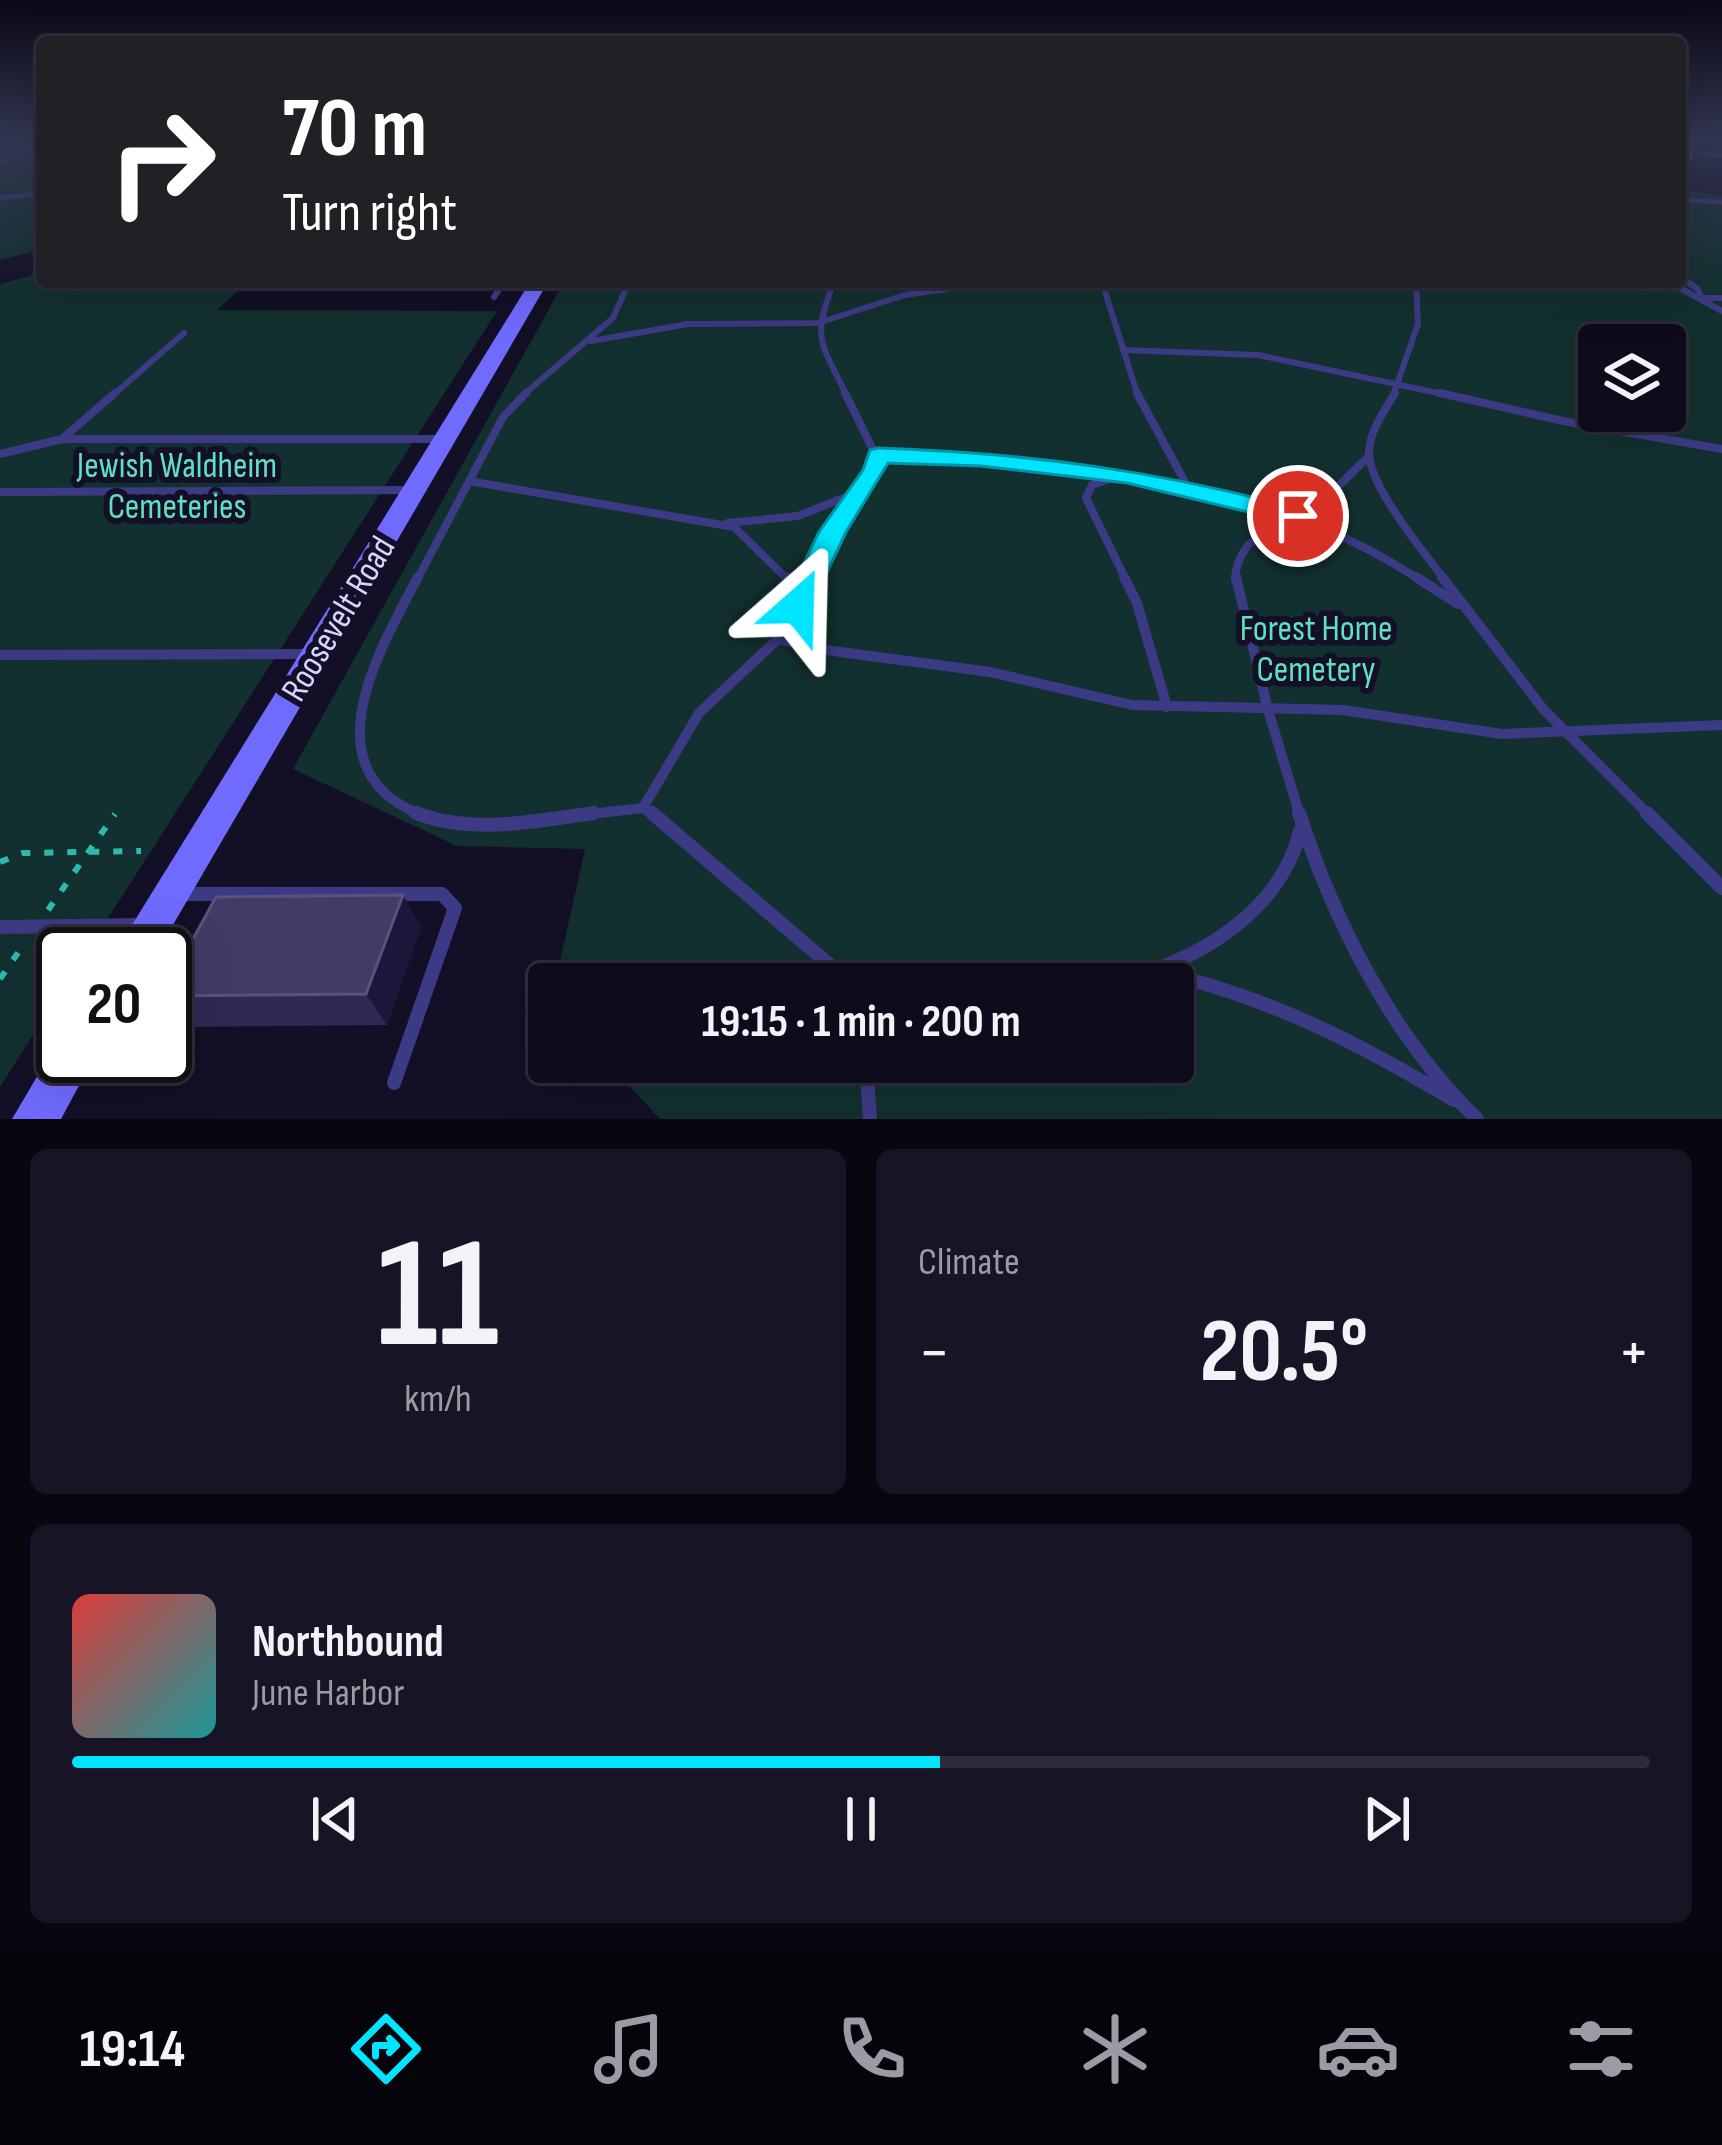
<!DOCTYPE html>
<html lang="en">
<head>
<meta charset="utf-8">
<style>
	body { margin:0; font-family:"Sofia Sans Condensed",sans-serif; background:#171425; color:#f1f3f6; height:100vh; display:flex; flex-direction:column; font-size:45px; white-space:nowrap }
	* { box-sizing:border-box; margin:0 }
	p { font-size:39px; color:#9b9ba3 }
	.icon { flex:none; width:66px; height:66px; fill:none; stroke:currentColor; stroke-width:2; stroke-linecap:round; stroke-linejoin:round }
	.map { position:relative; height:1119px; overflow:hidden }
	.sheet { display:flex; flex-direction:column; gap:30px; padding:30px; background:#08060f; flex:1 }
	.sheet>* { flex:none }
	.hud { position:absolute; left:36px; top:36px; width:1650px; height:252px; border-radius:12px; box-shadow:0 12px 48px #0002,0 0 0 3px #2e2b3b; background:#202124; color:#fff; overflow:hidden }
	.controls { position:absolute; left:1578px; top:324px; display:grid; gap:24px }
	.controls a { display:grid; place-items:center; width:108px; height:108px; border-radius:12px; background:#0e0b1c; box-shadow:0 12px 48px #0002,0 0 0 3px #2e2b3b; font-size:60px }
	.speed { position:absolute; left:36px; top:927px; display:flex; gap:24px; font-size:60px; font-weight:700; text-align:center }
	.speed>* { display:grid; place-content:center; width:156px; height:156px; border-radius:50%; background:#0e0b1c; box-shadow:0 12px 48px #0002,0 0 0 3px #2e2b3b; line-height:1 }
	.speed .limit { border:6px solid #111; border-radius:18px; background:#fff; color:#111 }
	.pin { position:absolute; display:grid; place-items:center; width:102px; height:102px; color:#fff; margin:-51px; border:6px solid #fff; border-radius:50%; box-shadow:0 3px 12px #0007 }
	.me { position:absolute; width:132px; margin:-66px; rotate:25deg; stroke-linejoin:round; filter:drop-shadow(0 0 9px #0008) }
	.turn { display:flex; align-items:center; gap:42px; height:252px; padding:0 48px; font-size:54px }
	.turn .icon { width:156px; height:156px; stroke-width:2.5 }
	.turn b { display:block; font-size:84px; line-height:102px }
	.big { font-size:90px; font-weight:700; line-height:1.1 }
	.sheet .widget { flex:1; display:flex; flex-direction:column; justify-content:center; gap:18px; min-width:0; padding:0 42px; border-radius:18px; background:#171425 }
	.sheet .dial { align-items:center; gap:0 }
	.dial b { font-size:156px; line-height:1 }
	.song { display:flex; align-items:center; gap:36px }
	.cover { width:144px; height:144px; border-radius:18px; background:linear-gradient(135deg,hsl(0 70% 55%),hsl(180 70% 35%)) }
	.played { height:12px; border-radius:6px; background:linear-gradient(90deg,#00e5ff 55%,#2e2b3b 55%) }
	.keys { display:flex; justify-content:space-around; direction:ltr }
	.heat { display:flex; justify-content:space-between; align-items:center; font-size:66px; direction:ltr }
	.sheet .tiles { flex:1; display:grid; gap:30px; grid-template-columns:1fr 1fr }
	.widget:last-child { grid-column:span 2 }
	.trip { position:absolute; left:528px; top:963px; width:666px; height:120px; border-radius:12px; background:#0e0b1c; box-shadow:0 12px 48px #0002,0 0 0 3px #2e2b3b; font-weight:700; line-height:120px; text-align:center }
	.dock { display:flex; height:192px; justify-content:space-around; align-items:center; background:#06040b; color:#9b9ba3 }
	.dock .icon { width:84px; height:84px }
	.dock .active { color:#00e5ff }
	.dock b { font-size:54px; color:#f1f3f6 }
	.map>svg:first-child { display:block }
	.green { fill:#12302f; fill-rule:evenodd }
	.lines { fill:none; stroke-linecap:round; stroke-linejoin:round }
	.path { stroke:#2fb8b0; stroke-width:6; stroke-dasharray:9 14; stroke-linecap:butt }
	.lane-far4 { stroke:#3d3a85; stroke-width:4.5 }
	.lane-far3 { stroke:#3d3a85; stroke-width:6 }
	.lane-far2 { stroke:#3d3a85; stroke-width:8 }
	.lane-far1 { stroke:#3d3a85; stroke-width:10 }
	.lane { stroke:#3d3a85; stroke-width:14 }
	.secondary { fill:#6f6bff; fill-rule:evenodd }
	.wall { fill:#312854 }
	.shaded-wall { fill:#1d163a }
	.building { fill:#433a66; stroke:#5a527e; stroke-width:3 }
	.route { fill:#00e5ff; stroke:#0095a6; stroke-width:3 }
	.labels { text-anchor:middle; stroke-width:12; stroke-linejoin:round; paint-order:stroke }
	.park-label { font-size:36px; fill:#5fe0c0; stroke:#130f26 }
	.street-label { font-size:36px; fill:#d9d4ff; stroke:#130f26 }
</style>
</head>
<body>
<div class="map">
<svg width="1722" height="1119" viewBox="0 0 1722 1119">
	<rect width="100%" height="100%" fill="#130f26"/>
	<g class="green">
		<polygon points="0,141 42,141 42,249 0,260"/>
		<path d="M 1680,190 L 1722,195 L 1722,1119 L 660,1119 L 607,1062 L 1173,1062 L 1173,984 L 555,984 L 585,849 L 457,846 L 293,769 L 564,282 L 1680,282 ZM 1599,345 L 1665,345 L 1665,411 L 1599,411 Z"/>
		<polygon points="42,273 42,282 248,282 217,310 497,311 85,954 63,954 63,988 0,1087 0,284"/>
	</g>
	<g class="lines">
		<g class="path">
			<polyline points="0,862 23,853 141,851"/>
			<polyline points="48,910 115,814"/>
			<polyline points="0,979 24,944"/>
		</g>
		<g class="lane-far4">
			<polyline points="1680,150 1722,156"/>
			<polyline points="1680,162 1692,157 1686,152"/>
			<polyline points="0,163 42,143"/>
			<polyline points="0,198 42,193"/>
			<polyline points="1680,200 1722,202"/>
		</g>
		<g class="lane-far3">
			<polyline points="1680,277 1698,289 1701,298 1722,298"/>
			<path d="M 834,282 C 811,340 821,342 847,396"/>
			<polyline points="1102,282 1138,396"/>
			<polyline points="1669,282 1722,311"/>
			<polyline points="494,297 504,282"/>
			<polyline points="591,341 688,324 818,323 905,295 993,282"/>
			<polyline points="1123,350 1258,355 1452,396"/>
			<polyline points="112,396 184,333"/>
			<polyline points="522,396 613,318 629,282"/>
			<polyline points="1393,396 1418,324 1416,282"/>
		</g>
		<g class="lane-far2">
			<polyline points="1137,393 1187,486"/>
			<path d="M 1395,393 C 1384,412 1368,433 1369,455 C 1371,488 1424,553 1445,580"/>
			<polyline points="1440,393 1568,422 1722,449"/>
			<polyline points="62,439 115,393"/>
			<polyline points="0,454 62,439 444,439"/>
			<path d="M 878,455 C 1069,463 1255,472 1420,580"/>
			<polyline points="1116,477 1092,485 1086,498 1126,580"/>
			<polyline points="469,481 734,527 788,580"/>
			<polyline points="2,492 410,490"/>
			<polyline points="728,523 798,516 856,493"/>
			<polyline points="417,580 503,417 526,393"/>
			<polyline points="808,580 832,532 879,462 845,393"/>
			<path d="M 1235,580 C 1238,532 1279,529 1313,507 C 1334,493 1351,473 1369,456"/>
		</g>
		<g class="lane-far1">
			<path d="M 418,577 C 380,649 306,772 424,816"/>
			<polyline points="787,577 798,606"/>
			<polyline points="1124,577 1137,603 1167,707"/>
			<polyline points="1236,577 1268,710 1300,816"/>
			<polyline points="1416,577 1458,604"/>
			<polyline points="1442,577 1544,710 1650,816"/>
			<polyline points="778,639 818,649 990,672 1132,705 1343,710 1502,734 1722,725"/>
			<polyline points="0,655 309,654"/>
			<polyline points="643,808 699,713 778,639 810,577"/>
			<polyline points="572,816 643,808 658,816"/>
		</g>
		<g class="lane">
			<path d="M 416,813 C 473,835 535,821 594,813"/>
			<polyline points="652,813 852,984"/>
			<path d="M 1299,813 C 1334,922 1393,1038 1477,1119"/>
			<polyline points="1647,813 1722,888"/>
			<polyline points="182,894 442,894 455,908 394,1083"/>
			<polyline points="0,927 141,925"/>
			<path d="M 1158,972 C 1266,995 1360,1044 1454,1100"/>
			<polyline points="851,981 881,984"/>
			<path d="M 1096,984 C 1179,973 1279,919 1300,831"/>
			<polyline points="866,1062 870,1119"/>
		</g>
		<g class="secondary">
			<polygon points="530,282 548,282 156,954 114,954"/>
			<polygon points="63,1038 63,1056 95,1056 61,1119 12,1119 58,1041"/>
		</g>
	</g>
	<g class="wall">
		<polygon points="402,282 485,282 480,289 429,289 427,282"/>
		<polygon points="421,927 387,1025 191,1027 165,1000 165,990"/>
	</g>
	<polygon class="shaded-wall" points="403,895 421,927 387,1025 366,994"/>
	<polygon class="building" points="403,895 366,994 165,996 165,990 216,897"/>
	<linearGradient id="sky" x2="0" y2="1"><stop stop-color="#0a0815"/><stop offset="0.47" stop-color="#333752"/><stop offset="1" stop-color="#333752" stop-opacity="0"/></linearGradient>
	<rect width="1722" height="298" fill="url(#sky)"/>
	<path class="route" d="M 878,448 C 1030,453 1160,471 1307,511 L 1311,516 L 1298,524 L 1127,483 L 981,466 L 888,463 L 846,532 L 808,613 L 787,613 L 783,606 L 819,532 L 863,470 L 870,450 Z"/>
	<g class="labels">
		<g class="park-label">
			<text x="177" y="477">Jewish Waldheim<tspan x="177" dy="41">Cemeteries</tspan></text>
			<text x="1316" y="640">Forest Home<tspan x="1316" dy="41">Cemetery</tspan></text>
		</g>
		<g class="street-label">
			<text transform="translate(337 618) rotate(-59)" y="13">Roosevelt Road</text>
		</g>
	</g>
</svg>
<div class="controls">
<a><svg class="icon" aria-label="layers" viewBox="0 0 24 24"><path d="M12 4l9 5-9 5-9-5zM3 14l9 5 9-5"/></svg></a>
</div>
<div class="speed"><div class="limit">20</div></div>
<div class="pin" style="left:1298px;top:516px;background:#d93025"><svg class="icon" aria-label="arrive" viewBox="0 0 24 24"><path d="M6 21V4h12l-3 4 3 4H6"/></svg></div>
<svg class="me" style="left:798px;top:606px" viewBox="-20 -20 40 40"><path d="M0-17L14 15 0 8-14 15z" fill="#00e5ff" stroke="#fff" stroke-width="4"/></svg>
<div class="trip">19:15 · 1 min · 200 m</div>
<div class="hud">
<div class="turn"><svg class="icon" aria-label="right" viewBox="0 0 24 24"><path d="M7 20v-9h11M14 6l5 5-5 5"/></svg><div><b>70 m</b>Turn right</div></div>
</div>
</div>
<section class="sheet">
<div class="tiles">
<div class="widget dial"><b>11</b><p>km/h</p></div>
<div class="widget"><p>Climate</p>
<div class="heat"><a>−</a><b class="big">20.5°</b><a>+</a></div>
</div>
<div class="widget">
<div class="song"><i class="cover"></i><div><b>Northbound</b><p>June Harbor</p></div></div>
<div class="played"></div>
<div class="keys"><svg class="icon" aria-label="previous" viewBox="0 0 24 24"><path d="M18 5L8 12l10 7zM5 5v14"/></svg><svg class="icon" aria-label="pause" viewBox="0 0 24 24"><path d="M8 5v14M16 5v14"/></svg><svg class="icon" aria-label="next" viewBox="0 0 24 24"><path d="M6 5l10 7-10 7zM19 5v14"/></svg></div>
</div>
</div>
</section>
<nav class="dock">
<b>19:14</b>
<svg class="icon active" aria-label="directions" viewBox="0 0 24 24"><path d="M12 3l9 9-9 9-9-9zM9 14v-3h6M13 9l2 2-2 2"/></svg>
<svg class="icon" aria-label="music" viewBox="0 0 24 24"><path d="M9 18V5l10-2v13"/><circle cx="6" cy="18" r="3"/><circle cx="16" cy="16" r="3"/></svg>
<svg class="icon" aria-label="phone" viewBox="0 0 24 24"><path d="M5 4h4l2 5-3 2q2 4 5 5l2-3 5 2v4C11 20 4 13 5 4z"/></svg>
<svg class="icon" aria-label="climate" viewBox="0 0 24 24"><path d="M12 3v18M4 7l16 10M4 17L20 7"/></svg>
<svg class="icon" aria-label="car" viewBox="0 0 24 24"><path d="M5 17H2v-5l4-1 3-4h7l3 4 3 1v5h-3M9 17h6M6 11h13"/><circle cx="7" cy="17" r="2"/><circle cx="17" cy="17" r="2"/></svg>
<svg class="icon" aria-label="filters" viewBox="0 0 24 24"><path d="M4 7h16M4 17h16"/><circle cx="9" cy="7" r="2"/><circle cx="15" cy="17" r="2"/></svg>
</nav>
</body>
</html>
